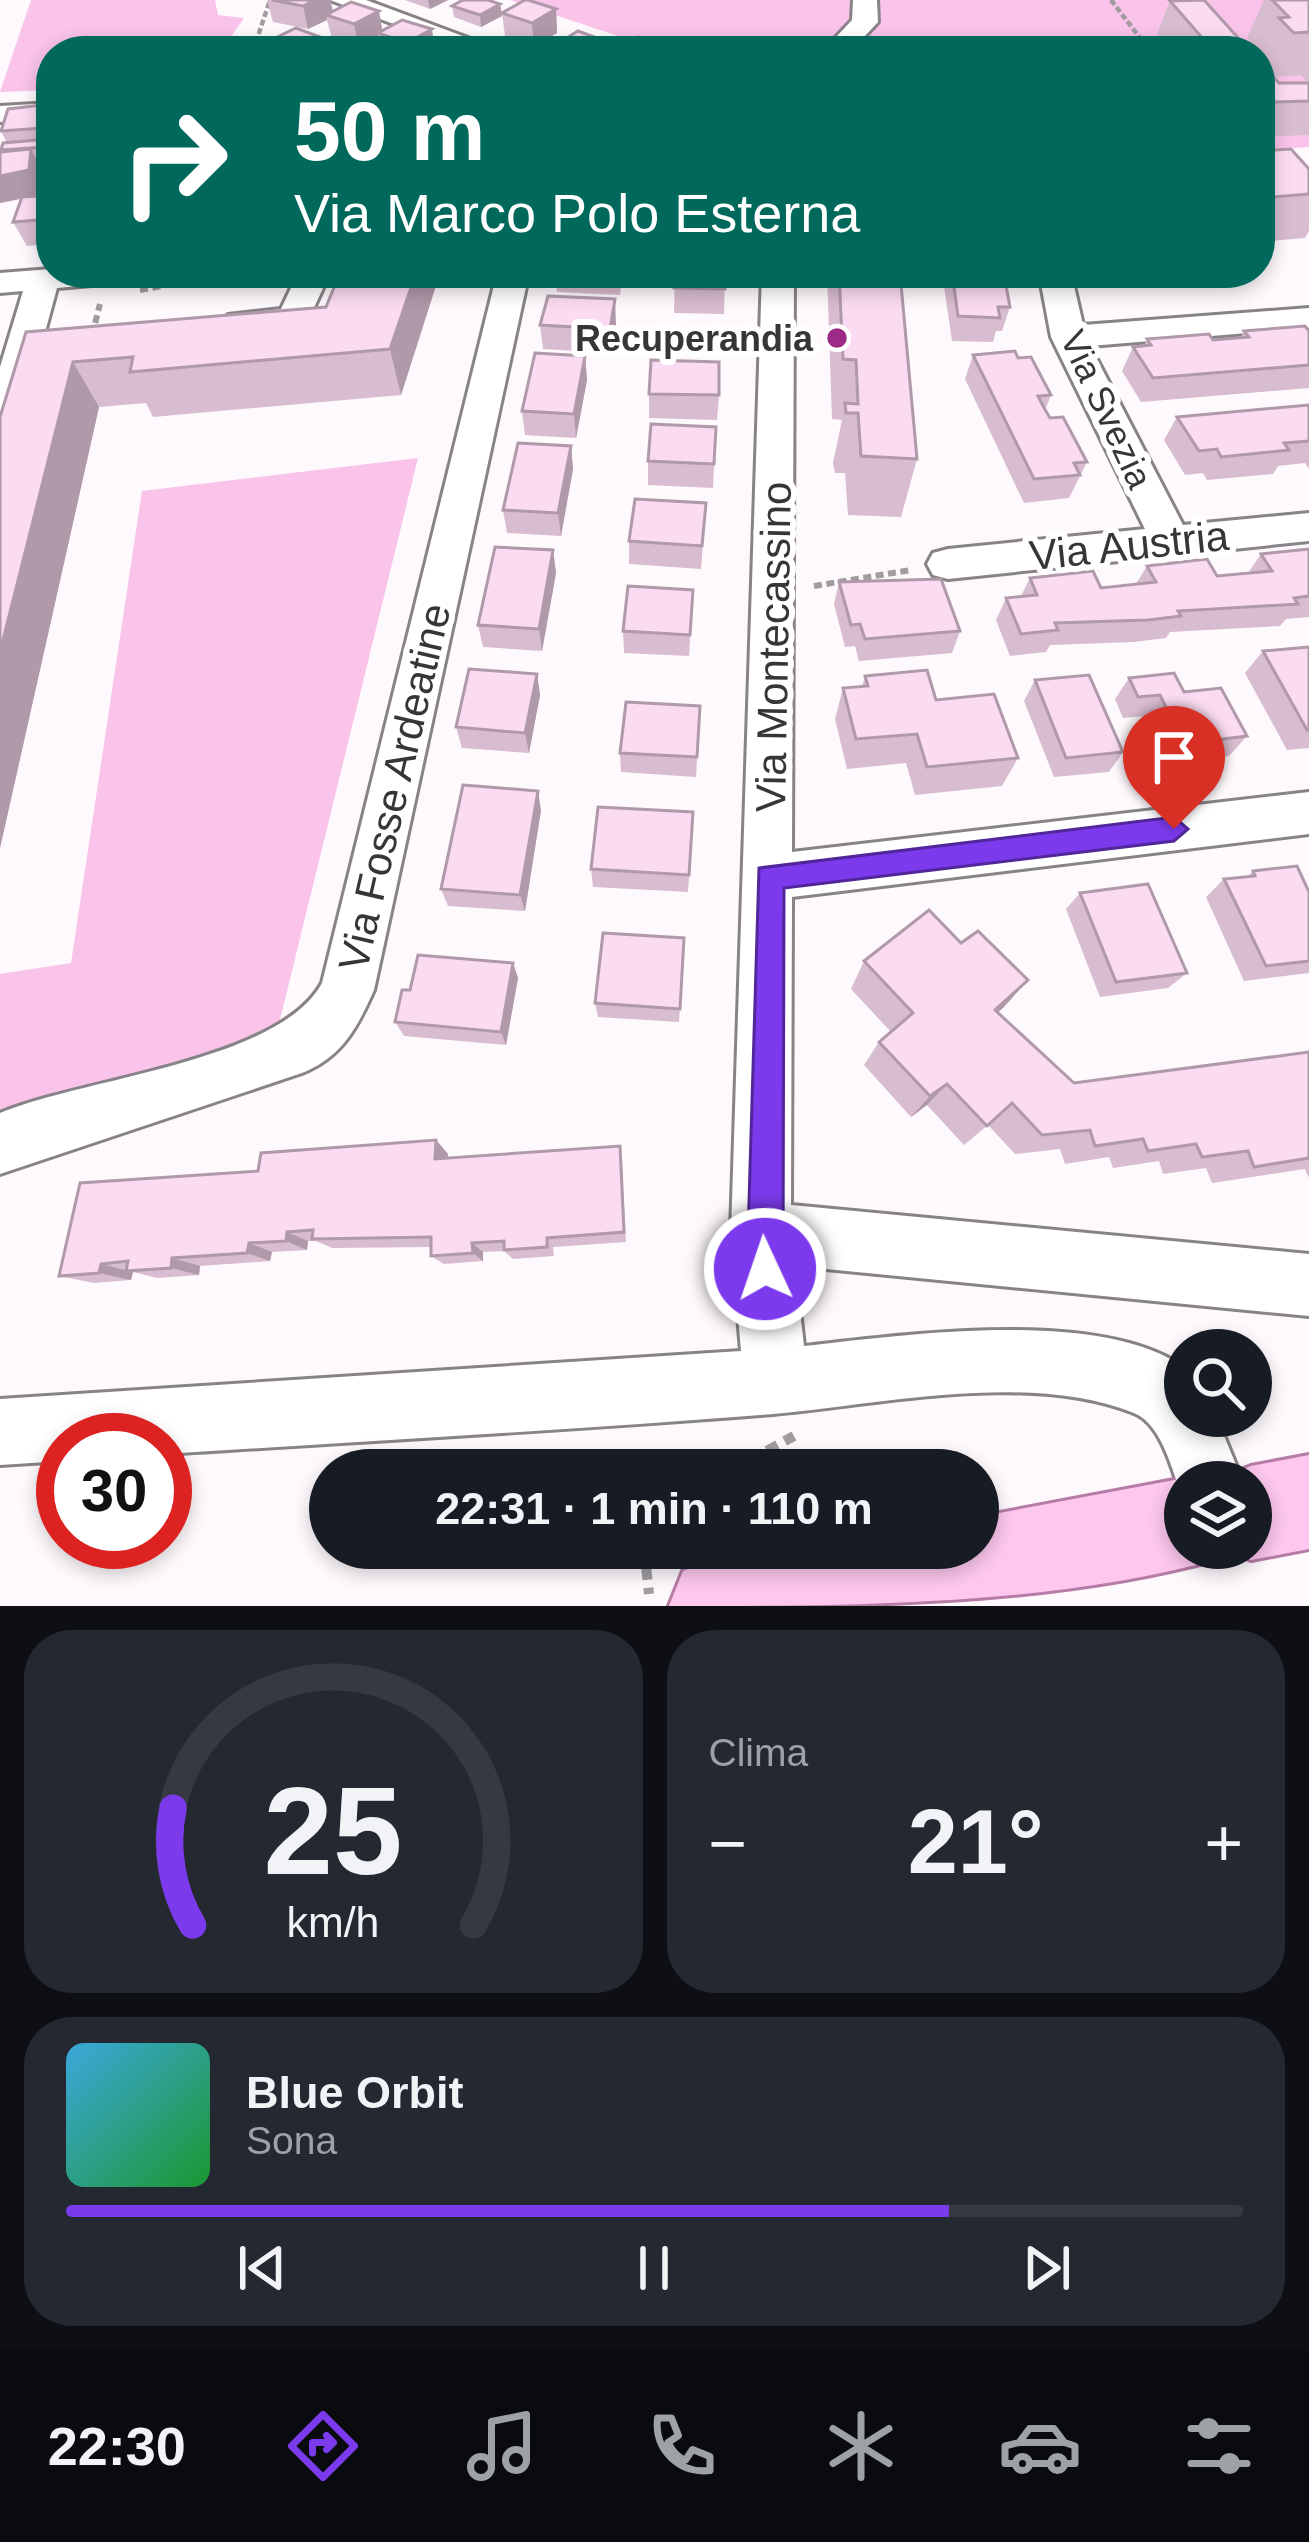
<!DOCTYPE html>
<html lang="it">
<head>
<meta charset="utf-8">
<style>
	body { margin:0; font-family:Arial,sans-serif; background:#242831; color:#f1f3f6; height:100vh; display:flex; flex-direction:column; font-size:45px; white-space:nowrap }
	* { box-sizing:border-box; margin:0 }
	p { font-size:39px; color:#9ea1a6 }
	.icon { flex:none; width:66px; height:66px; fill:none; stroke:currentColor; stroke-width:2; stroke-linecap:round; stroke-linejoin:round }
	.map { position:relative; height:1606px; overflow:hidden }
	.sheet { display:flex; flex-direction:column; gap:24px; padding:24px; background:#0d0f14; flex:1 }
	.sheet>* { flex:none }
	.guide { position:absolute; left:36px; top:36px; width:1239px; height:252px; border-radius:48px; box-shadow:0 6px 18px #0003; background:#00695c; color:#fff; overflow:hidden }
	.tools { position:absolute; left:1164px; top:1329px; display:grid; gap:24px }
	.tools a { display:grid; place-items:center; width:108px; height:108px; border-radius:50%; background:#171b24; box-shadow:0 6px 18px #0003; font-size:60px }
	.speed { position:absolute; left:36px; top:1413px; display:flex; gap:24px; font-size:60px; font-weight:700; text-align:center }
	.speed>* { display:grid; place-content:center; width:156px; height:156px; border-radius:50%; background:#171b24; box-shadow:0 6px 18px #0003; line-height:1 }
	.speed .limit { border:18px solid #d22; background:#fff; color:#111 }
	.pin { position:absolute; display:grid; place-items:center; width:102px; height:102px; color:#fff; margin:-123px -51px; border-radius:50% 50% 50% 0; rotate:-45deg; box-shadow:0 0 12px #0007 }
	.pin .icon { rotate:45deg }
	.me { position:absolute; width:132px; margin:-66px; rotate:357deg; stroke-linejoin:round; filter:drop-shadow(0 0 9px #0008) }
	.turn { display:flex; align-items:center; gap:42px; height:252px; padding:0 60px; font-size:54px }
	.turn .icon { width:156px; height:156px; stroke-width:2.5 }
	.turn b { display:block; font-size:84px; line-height:102px }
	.big { font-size:90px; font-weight:600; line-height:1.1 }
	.sheet .tile { flex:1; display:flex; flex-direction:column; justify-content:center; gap:18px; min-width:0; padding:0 42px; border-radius:48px; background:#242831 }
	.sheet .dial { align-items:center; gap:0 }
	.dial svg { height:312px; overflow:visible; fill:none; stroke:#363941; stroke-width:7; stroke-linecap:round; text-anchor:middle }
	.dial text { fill:#f1f3f6; stroke:none }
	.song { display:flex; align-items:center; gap:36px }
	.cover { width:144px; height:144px; border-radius:18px; background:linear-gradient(135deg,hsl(200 70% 55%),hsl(130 70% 35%)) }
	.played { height:12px; border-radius:6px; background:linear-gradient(90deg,#7c3aed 75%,#363941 75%) }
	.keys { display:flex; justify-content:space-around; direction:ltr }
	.heat { display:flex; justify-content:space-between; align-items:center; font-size:66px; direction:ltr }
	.sheet .tiles { flex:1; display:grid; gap:24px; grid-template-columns:1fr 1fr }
	.tile:last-child { grid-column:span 2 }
	.trip { position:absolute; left:309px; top:1449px; width:690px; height:120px; border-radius:60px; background:#171b24; box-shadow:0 6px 18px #0003; font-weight:600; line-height:120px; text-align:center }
	.dock { display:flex; height:192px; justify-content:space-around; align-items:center; background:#090b0e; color:#9ea1a6 }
	.dock .icon { width:84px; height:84px }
	.dock .active { color:#7c3aed }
	.dock b { font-size:54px; color:#f1f3f6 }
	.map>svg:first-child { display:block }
	.green { fill:#fac3ea }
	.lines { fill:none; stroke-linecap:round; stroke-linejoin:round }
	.street-casing { stroke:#888387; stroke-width:6 }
	.primary-casing { stroke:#b67ca6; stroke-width:6 }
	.path-far2 { stroke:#a09c9f; stroke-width:4.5; stroke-dasharray:6 3; stroke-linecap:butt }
	.path-far1 { stroke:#a09c9f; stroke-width:6; stroke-dasharray:8 4.5; stroke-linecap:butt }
	.path { stroke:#a09c9f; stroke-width:10; stroke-dasharray:12 8; stroke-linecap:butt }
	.street { fill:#fff; fill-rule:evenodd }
	.primary { fill:#fdc7ee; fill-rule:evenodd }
	.wall { fill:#d8bccf }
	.shaded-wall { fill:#b099a9 }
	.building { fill:#fbdbf1; stroke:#b099a9; stroke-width:3 }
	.route { fill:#7c3aed; stroke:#51269a; stroke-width:3 }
	.poi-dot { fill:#9d2a86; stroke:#fff; stroke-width:4.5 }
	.labels { text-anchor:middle; stroke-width:12; stroke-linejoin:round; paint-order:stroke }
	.far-poi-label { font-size:36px; font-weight:bold; fill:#373536; stroke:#fff; text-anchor:end }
	.far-street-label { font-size:36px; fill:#373536; stroke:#fff }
	.street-label { font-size:42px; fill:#373536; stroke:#fff }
</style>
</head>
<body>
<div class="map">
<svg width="1309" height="1606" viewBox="0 0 1309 1606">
	<rect width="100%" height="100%" fill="#fef9fd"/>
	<g class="green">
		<polygon points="31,0 215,0 218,15 244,18 221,51 51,51 51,90 0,92"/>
		<polygon points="510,0 1309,0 1309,147 1260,150 1260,51 663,51"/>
		<polygon points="418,458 275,1040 0,1129 0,974 71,963 142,491"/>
	</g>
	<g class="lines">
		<defs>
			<g id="street">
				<polygon points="330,0 366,0 503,51 465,51"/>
				<polygon points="853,0 877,0 878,22 851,51 823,51 852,20"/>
				<polygon points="51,103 51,119 0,122 0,106"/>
				<polygon points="51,269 51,273 132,273 116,283 57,288 19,428 13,437 0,440 0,367 23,291 0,293 0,273"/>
				<polygon points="298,273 330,273 306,325 228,329 223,322 228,315 281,309"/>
				<path d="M 497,273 L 529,273 L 374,990 C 357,1028 342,1057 302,1073 L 0,1174 L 0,1113 C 83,1078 279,1062 322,983 Z"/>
				<path d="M 762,273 L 794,273 L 792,852 L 1309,792 L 1309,834 L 792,897 L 791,1205 L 1309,1254 L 1309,1316 L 795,1266 L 804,1346 C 904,1335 1101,1307 1185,1368 L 1185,1416 L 1216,1416 L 1243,1482 L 1185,1482 L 1185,1506 C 1174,1478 1164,1425 1134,1413 C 1027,1371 885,1404 773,1414 C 571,1430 368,1441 165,1454 L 165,1440 L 63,1440 L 63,1461 L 0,1465 L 0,1399 L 741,1351 L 731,1232 Z"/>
				<polygon points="1039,273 1071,273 1083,325 1309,308 1309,328 1090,346 1183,525 1309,513 1309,541 948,579 933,575 927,564 933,553 948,549 1145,529 1051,337"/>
			</g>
			<path id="primary" d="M 1309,1455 L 1309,1549 L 1251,1560 L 1223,1548 L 1219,1559 C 1049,1606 849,1606 669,1606 L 683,1571 C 774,1534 881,1548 978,1548 L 978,1517 L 1185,1478 L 1196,1482 L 1185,1482 L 1185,1548 L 1251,1548 L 1251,1482 L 1218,1480 L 1251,1466 Z"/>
		</defs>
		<use href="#street" class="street-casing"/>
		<use href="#primary" class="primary-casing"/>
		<g class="path-far2">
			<polyline points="1111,0 1150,51"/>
			<polyline points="253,51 270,0"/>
		</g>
		<g class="path-far1">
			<polyline points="140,290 231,273"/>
			<polyline points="92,335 100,304"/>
			<polyline points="814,586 911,570"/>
		</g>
		<g class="path">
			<polyline points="419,1461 452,1470"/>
			<polyline points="732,1470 794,1436"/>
			<polyline points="644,1548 649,1594"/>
		</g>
		<use href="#street" class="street"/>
		<use href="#primary" class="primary"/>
	</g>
	<g class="wall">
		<polygon points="267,0 330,0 333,11 435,50 486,51 373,51 373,49 381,50 378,37 359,47 332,38 327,20 308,29 273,22"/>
		<polygon points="405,0 448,0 430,9"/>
		<polygon points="1264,0 1309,0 1309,135 1260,137 1260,63 1279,83 1308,83 1301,75 1273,77 1260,62 1263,54 1247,38"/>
		<polygon points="1170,1 1250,51 1171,51 1157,34"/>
		<polygon points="500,4 502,16 481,27 454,17 452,6"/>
		<polygon points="556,9 557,33 534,46 505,36 502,13"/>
		<polygon points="269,41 357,51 272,51"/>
		<polygon points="560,42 608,42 608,51 561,51"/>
		<polygon points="51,104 51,159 37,160 43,173 41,194 33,196 51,195 51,244 27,246 13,222 22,199 0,203 0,152 7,143 1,131"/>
		<polygon points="1260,151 1309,169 1309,231 1305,238 1260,242"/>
		<polygon points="440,273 401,395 153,417 146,403 99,407 0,848 0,417 26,332 326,307"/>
		<polygon points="555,273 623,273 620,295 557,292"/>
		<polygon points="675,273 725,273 724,314 674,313"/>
		<polygon points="827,273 900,273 917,459 901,517 848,515 845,473 835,473 833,463 842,420 832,419"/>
		<polygon points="942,273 995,273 1010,307 1002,331 996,331 993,342 952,341"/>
		<polygon points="1132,273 1213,273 1210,279 1140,285"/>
		<polygon points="616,324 611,353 543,349 540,325"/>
		<polygon points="1244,331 1309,331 1309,388 1141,402 1122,371 1133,347 1144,346 1147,339 1213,340 1241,338"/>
		<polygon points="973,355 1018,358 1051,395 1045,410 1050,418 1087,462 1069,498 1024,503 965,379"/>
		<polygon points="585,356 587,380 576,438 525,435 522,411"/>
		<polygon points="649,394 719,395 717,420 649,418"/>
		<polygon points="1309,405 1309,469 1305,463 1278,466 1273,474 1207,480 1203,473 1185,475 1164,440 1177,417"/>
		<polygon points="716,427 713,488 648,485 648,461"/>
		<polygon points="571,446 573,469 561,536 507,533 503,510"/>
		<polygon points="706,503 701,569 629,564 629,541"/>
		<polygon points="1309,549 1309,617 1286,619 1280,626 1170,632 1166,638 1134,642 1050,645 1046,652 1010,656 996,620 1006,598 1021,596 1030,578 1101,588 1136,584 1147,566 1217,576 1248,573 1261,554"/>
		<polygon points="553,550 556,573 542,651 483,647 478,625"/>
		<polygon points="839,582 960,631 952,653 859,661 855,646 845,647 834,604"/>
		<polygon points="693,590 689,656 624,653 623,631"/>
		<polygon points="1309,647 1309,748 1287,750 1245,673 1263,651"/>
		<polygon points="537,674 540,695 529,753 462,748 456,727"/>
		<polygon points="865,676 936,700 1018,758 1002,786 915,795 906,763 847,769 835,719 843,688 862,687"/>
		<polygon points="1129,678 1184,692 1247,736 1229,756 1168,764 1145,716 1123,718 1115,699"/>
		<polygon points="1035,680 1123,752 1109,772 1054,777 1024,701"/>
		<polygon points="700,706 696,777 621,772 620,753"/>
		<polygon points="541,810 525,911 448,906 441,889"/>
		<polygon points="693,812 688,892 593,887 591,869"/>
		<polygon points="1253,871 1309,892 1309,973 1244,981 1206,897 1224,879 1247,877"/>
		<polygon points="1080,893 1187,973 1168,988 1100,997 1066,909"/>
		<polygon points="684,938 679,1022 598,1017 595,1003"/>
		<polygon points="864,961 1004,1007 998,1012 1074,1083 1309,1052 1309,1178 1305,1169 1212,1183 1206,1168 1163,1174 1159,1161 1113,1168 1109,1157 1065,1164 1060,1149 1015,1154 988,1125 964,1145 927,1105 911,1117 864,1065 879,1042 891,1032 851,989"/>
		<polygon points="513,963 518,978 506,1045 404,1036 395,1022 410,990"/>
		<polygon points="436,1140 448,1154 448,1158 622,1160 626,1242 553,1247 554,1256 513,1259 504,1251 483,1252 483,1261 444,1264 431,1256 431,1247 332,1248 316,1241 308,1241 307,1250 272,1252 270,1261 200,1266 199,1275 157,1278 133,1272 131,1280 94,1283 59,1276 258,1171"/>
	</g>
	<g class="shaded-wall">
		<polygon points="315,0 330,0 334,16 326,15 327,20 308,29 303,6"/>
		<polygon points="428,0 448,0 430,9"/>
		<polygon points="500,4 502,16 481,27 480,15"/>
		<polygon points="556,9 557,33 534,46 532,23"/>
		<polygon points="379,11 383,34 378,33 378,37 359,47 354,24"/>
		<polygon points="432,29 435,51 409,51 407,43"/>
		<polygon points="608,42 608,51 593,51"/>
		<polygon points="51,104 51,156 46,147 49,140 43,128"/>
		<polygon points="31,149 43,173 41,194 0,203 0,176"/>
		<polygon points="416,273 440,273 401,395 390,349"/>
		<polygon points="615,299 616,324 611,353 610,329"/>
		<polygon points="585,356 587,380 576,438 574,414"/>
		<polygon points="73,362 99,407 0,848 0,652"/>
		<polygon points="571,446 573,469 561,536 558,513"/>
		<polygon points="553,550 556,573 542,651 539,629"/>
		<polygon points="537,674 540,695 529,753 525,733"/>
		<polygon points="538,791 541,810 525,911 520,895"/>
		<polygon points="513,963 518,978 506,1045 501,1032"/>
		<polygon points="1028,980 1004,1007 973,1035 995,1010"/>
		<polygon points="947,1084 927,1105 911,1117 930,1096"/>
		<polygon points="436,1140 448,1154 447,1172 435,1159"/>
		<polygon points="287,1232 308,1241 307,1250 286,1241"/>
		<polygon points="249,1243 272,1252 270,1261 247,1253"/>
		<polygon points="472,1243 483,1252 483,1261 473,1253"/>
		<polygon points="172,1258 200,1266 199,1275 171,1268"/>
		<polygon points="101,1264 133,1272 131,1280 99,1273"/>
	</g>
	<g class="building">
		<polygon points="272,0 315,0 303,6"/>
		<polygon points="463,0 488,0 500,4 480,15 452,6"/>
		<polygon points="525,0 528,0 556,9 532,23 502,13"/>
		<polygon points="1204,0 1250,51 1217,51 1205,41 1170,1"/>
		<polygon points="1272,0 1309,0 1309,32 1294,33 1279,18 1289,17"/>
		<polygon points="351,2 379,11 354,24 326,15"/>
		<polygon points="402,20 432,29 407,43 378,33"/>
		<polygon points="296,28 357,51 294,51 269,41"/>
		<polygon points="578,31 608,42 593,51 586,51 560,42"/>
		<polygon points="638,37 670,48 665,51 616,51"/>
		<polygon points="456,39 485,50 432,51"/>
		<polygon points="1260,63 1279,83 1309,83 1309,101 1275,102 1260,89"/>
		<polygon points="51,104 43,128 1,131 8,109"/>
		<polygon points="49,139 46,147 1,150 3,143"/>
		<polygon points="31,149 29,170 0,176 0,152"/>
		<polygon points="1291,149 1309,169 1309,194 1260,198 1260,151"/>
		<polygon points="51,195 51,219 13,222 22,197"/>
		<polygon points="340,273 416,273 390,349 130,372 133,357 73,362 0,652 0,417 26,332 326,307"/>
		<polygon points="675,273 725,273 725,289 674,288"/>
		<polygon points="839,273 900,273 917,459 861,456 858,413 846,413 845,403 858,404 856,360 843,359"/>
		<polygon points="952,273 992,273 992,275 1004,275 1010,307 998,307 1000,318 958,316"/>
		<polygon points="548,296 615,299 610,329 540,325"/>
		<polygon points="1305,326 1309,331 1309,365 1153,378 1133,347 1151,345 1147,339 1209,334 1213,340 1249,337 1244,331"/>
		<polygon points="1015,351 1018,358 1031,357 1051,395 1038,396 1043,406 1050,418 1063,417 1087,462 1074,463 1080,475 1034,479 973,355"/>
		<polygon points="535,353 585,356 574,414 522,411"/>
		<polygon points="651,360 719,362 719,395 649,394"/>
		<polygon points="1309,405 1309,441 1284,443 1289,450 1221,457 1217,449 1199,451 1177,417"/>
		<polygon points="651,424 716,427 714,464 648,461"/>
		<polygon points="518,443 571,446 558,513 503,510"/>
		<polygon points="635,499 706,503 702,546 629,541"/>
		<polygon points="495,547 553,550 539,629 478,625"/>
		<polygon points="1309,549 1309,596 1294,598 1298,604 1178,611 1181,616 1148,620 1055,623 1058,630 1021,634 1006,598 1037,595 1030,578 1093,571 1101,588 1156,582 1147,566 1207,559 1217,576 1272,571 1261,554"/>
		<polygon points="941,579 960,631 865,639 860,624 851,625 839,582"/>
		<polygon points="628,586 693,590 690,635 623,631"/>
		<polygon points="1309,647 1309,730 1307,730 1263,651"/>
		<polygon points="469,669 537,674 525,733 456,727"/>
		<polygon points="927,670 936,700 994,694 1018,758 927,767 917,734 856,739 843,688 868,686 865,676"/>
		<polygon points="1174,673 1184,692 1221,688 1247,736 1184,744 1160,695 1138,697 1129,678"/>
		<polygon points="1089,675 1123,752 1066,758 1035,680"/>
		<polygon points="626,702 700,706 697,757 620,753"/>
		<polygon points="463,785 538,791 520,895 441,889"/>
		<polygon points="598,807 693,812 689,875 591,869"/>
		<polygon points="1297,866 1309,892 1309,961 1266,966 1224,879 1255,876 1253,871"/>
		<polygon points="1148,884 1187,973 1116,982 1080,893"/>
		<polygon points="929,910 961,943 978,931 1028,980 995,1010 1074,1083 1309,1052 1309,1158 1254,1167 1248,1151 1202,1157 1196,1144 1148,1151 1143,1139 1095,1146 1090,1130 1042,1135 1012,1103 987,1126 947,1084 930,1096 879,1042 913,1013 864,961"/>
		<polygon points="603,933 684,938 680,1009 595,1003"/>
		<polygon points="418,955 513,963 501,1032 395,1022 402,990 410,990"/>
		<polygon points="436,1140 435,1159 620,1146 624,1232 547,1238 547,1247 504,1250 504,1241 472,1243 473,1253 431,1256 431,1237 312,1239 313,1230 287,1232 286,1241 249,1243 247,1253 172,1258 171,1268 126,1271 128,1261 101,1264 99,1273 59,1276 80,1183 258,1171 261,1153"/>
	</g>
	<polygon class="route" points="1174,817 1188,829 1174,841 784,888 783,1269 777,1282 765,1287 753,1282 747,1269 759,868"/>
	<circle class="poi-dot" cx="837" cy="338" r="12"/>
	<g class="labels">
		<g class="far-poi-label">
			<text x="813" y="351">Recuperandia</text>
		</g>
		<g class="far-street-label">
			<text transform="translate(1107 409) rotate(65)" y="13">Via Svezia</text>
		</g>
		<g class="street-label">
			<text transform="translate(1129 545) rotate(-6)" y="15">Via Austria</text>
			<text transform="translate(773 647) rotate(-89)" y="15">Via Montecassino</text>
			<text transform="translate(394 787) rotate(-77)" y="15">Via Fosse Ardeatine</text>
		</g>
	</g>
</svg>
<div class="tools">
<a><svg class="icon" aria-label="search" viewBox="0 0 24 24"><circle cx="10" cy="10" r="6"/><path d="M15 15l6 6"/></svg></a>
<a><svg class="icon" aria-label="layers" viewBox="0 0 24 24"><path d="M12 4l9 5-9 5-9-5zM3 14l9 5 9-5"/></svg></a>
</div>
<div class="speed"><div class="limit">30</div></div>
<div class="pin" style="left:1174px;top:829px;background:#d93025"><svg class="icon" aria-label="arrive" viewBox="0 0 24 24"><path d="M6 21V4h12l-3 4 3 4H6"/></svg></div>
<svg class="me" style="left:765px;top:1269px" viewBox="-20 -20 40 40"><circle r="17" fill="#7c3aed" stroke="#fff" stroke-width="3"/><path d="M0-11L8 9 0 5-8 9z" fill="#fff"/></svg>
<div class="trip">22:31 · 1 min · 110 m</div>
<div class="guide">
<div class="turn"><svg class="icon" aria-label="right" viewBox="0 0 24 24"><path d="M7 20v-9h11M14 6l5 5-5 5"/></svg><div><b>50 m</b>Via Marco Polo Esterna</div></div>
</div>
</div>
<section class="sheet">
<div class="tiles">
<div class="tile dial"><svg viewBox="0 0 100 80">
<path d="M14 69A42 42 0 1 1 86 69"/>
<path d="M14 69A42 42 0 0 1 9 39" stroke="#7c3aed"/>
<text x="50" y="56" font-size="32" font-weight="700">25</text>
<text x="50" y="72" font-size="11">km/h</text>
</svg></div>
<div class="tile"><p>Clima</p>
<div class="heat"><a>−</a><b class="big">21°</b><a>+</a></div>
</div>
<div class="tile">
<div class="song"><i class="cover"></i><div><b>Blue Orbit</b><p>Sona</p></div></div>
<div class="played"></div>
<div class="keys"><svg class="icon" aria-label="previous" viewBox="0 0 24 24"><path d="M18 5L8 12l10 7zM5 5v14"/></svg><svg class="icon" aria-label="pause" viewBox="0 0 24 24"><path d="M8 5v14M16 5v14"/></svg><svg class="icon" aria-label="next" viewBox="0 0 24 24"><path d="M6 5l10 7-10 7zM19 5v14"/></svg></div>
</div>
</div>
</section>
<nav class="dock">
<b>22:30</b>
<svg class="icon active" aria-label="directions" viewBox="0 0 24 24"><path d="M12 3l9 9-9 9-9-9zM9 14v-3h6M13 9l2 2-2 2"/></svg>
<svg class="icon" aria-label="music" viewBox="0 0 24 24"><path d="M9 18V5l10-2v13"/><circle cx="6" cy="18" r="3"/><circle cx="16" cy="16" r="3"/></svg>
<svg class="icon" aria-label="phone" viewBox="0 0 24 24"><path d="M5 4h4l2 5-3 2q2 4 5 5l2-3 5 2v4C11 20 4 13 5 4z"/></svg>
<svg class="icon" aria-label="climate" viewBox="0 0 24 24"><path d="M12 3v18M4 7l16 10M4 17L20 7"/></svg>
<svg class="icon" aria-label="car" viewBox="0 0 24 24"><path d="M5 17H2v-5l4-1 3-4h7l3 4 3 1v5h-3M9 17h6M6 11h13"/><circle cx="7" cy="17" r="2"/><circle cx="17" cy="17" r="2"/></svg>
<svg class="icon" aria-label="filters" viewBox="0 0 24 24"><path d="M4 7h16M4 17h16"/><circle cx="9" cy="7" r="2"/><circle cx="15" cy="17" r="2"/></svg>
</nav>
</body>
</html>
